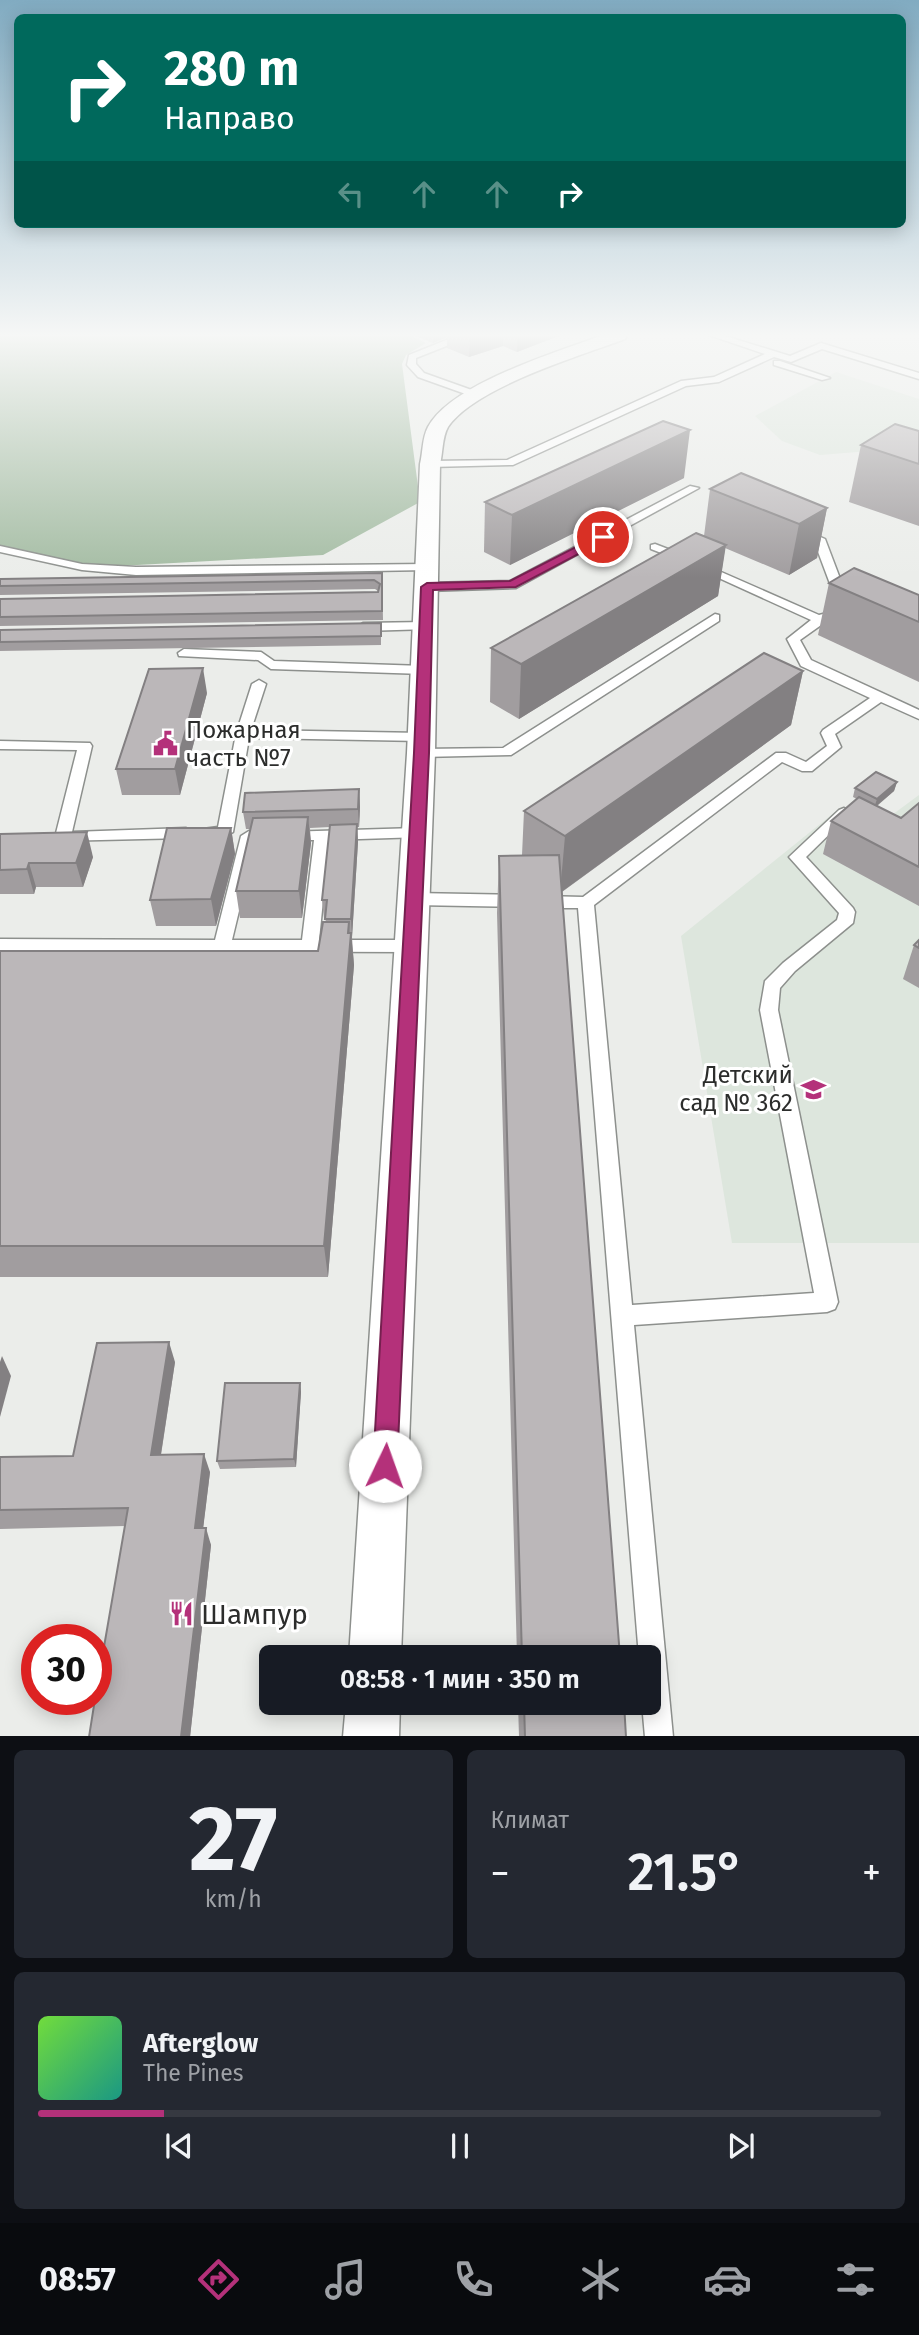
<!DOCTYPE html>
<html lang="ru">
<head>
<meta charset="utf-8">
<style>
	body { margin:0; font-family:"Fira Sans",sans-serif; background:#242831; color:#f1f3f6; height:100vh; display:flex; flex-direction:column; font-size:26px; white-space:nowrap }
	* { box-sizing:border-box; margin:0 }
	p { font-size:23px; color:#9ea1a6 }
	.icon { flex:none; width:38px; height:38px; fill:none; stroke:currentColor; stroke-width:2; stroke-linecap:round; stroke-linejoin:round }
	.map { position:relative; height:1736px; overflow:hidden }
	.sheet { display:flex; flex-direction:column; gap:14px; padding:14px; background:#0d0f14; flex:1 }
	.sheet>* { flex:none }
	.top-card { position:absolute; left:14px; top:14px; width:892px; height:214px; border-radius:10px; box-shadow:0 4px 18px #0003; background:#00695c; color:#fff; overflow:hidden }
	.speed { position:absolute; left:21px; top:1624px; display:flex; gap:14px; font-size:35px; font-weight:700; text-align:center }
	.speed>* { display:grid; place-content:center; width:91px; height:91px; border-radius:50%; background:#171b24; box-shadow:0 4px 18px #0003; line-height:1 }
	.speed .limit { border:10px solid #d22; background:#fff; color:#111 }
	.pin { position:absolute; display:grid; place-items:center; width:60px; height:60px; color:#fff; margin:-30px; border:4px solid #fff; border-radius:50%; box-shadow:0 2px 7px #0007 }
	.me { position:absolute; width:77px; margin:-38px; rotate:3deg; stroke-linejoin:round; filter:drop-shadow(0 0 5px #0008) }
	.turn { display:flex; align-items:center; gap:24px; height:147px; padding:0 35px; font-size:32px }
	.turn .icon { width:91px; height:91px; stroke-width:2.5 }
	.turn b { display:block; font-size:49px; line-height:60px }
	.lanes { display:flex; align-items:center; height:66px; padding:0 35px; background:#0003; justify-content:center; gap:35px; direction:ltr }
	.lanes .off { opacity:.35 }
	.big { font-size:52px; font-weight:600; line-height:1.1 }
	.sheet .card { flex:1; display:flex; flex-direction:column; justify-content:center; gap:10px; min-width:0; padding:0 24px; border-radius:10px; background:#242831 }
	.sheet .dial { align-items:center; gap:0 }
	.dial b { font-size:91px; line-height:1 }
	.song { display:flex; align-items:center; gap:21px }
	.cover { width:84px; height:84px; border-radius:10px; background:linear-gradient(135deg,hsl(100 70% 55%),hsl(170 70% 35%)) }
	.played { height:7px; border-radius:4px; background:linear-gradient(90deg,#b4317a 15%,#363941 15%) }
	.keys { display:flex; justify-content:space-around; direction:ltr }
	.heat { display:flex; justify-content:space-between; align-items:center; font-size:38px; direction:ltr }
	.sheet .tiles { flex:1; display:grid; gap:14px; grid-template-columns:1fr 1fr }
	.card:last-child { grid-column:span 2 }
	.trip { position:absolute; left:259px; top:1645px; width:402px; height:70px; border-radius:10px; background:#171b24; box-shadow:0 4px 18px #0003; font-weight:600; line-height:70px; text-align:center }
	.tab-bar { display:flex; height:112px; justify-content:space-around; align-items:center; background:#090b0e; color:#9ea1a6 }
	.tab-bar .icon { width:49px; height:49px }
	.tab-bar .selected { color:#b4317a }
	.tab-bar b { font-size:32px; color:#f1f3f6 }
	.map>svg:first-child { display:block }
	.built { fill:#dde6dd }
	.forest { fill:#a4bca3 }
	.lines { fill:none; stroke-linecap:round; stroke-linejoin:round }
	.lane-casing { stroke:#8d908d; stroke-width:3 }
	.street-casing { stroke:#8d908d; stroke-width:3 }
	.lane { fill:#fff; fill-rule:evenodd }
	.street { fill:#fff; fill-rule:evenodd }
	.wall { fill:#a19d9f }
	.shaded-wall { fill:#838082 }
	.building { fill:#bbb7b9; stroke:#838082; stroke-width:2 }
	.route { fill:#b4317a; stroke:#75204f; stroke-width:2 }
	.labels { text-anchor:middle; stroke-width:6; stroke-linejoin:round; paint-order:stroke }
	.poi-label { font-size:24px; fill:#2c2d2c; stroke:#fff; text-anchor:start }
	.near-poi-label { font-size:28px; fill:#2c2d2c; stroke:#fff; text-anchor:start }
</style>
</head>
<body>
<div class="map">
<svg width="919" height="1737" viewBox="0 0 919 1737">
	<rect width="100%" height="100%" fill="#ebedea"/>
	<g class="built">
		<polygon points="836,372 919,399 919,447 820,455 782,441 755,416"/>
		<polygon points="919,795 919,1243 732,1243 681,936 840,808 877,826"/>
	</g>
	<polygon class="forest" points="0,335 409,335 426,343 406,355 402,364 420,502 323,555 82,568 0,548"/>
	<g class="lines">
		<defs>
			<g id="lane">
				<polygon points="478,335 504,335 454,343 416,358 416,364 424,373 480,393 480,397 474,397 418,377 407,365 409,355 449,339"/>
				<polygon points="709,335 722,335 790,356 821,343 919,373 919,379 822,349 791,362 774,357 719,382 686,386 513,465 430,467 425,464 430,461 507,460 681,381 714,377 765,354"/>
				<polygon points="774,361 780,361 830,378 822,380 774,365"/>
				<polygon points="690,486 699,488 516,588 427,591 421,587 427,583 510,581"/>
				<polygon points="799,531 807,531 825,539 847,597 845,600 837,600 835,597 814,541 799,535"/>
				<polygon points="655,544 686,556 688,558 682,561 651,549 651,545"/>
				<polygon points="0,546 82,564 136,567 428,564 434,567 428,570 136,575 82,570 0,552"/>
				<polygon points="703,564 819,615 831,612 831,618 800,640 811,660 919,710 919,719 881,702 835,734 841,747 812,771 802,771 782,762 594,905 632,1305 814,1293 760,1010 765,981 783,963 837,920 839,913 789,857 839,810 844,808 851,813 806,857 853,908 855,912 853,923 795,971 780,988 778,1010 838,1302 835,1309 827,1312 634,1325 673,1737 645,1737 642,1703 649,1703 649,1657 639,1657 578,908 543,908 535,902 543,896 583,897 776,753 786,753 806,762 827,746 821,733 823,730 870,698 801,666 787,639 811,620 699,569 699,565"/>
				<polygon points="715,614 719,615 719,621 511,755 421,757 414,753 421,749 503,748"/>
				<polygon points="426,622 430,623 430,629 363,631 357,627 363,623"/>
				<polygon points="184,649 261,652 274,661 424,666 431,670 424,674 271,669 258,660 179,656 178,653"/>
				<polygon points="259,680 266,684 251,730 422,733 429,737 422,741 249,738 233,832 225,837 203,837 200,833 203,829 218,827 236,734 252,684"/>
				<polygon points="0,741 90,743 92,746 72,832 186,828 194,833 186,838 58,841 55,837 77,750 0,749"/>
				<polygon points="417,828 422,829 425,833 422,837 329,840 319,940 411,940 417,942 419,946 417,950 411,952 0,951 0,939 215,940 241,836 249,831 258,832 261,836 256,840 232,940 302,940 314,840 284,840 281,836 284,832"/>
				<polygon points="414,893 517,895 525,901 517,907 414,905 406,899"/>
			</g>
			<g id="street">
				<path d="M 603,335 L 627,335 L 625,339 C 580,356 475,387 448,427 C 442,437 443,453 440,464 L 435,753 L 401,1657 L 349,1657 L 407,753 L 420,464 C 423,452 422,438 428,427 C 452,383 558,352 603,335 Z"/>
				<polygon points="346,1703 400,1703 399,1737 343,1737"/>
			</g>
		</defs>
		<use href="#lane" class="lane-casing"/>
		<use href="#street" class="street-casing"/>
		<use href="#lane" class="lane"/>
		<use href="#street" class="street"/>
	</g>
	<g class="wall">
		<polygon points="413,335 561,335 517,352 503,346 469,357 447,348 447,337 433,343"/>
		<polygon points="919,431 919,526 849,502 861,445"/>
		<polygon points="684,478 510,565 484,552 485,502"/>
		<polygon points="710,489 827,508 817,558 789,575 725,548 718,596 519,719 490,702 491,648 704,536"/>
		<polygon points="382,573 383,620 0,626 0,599 378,592 378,591 375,589 0,595 0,579"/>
		<polygon points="829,583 919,595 919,682 818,635"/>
		<polygon points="381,623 381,645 0,651 0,630"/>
		<polygon points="803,671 791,725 562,892 620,1657 517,1657 497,913 499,856 522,855 524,811"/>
		<polygon points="207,693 180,795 122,795 116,769"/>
		<polygon points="897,782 894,791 877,806 901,818 919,803 919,906 823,854 831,821 857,799 853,797 855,788"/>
		<polygon points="359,789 360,807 359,827 357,827 358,842 352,937 354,965 328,1277 0,1277 0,951 318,951 326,922 325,918 324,918 322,900 330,827 310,828 311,843 302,918 240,918 236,891 251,829 246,829 243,812"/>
		<polygon points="231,828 235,854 216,926 156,926 150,900"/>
		<polygon points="0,834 93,857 83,887 36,887 34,894 0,894"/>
		<polygon points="919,940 919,988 903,979 914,945"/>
		<polygon points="175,1362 161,1455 210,1472 203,1528 211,1545 190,1737 89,1737 125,1526 0,1529 0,1457 73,1456"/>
		<polygon points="300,1383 301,1392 296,1467 220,1469 217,1461"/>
		<polygon points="518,1703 624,1703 626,1737 519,1737"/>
	</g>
	<g class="shaded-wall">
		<polygon points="433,335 447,335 447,337 433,343"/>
		<polygon points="470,335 503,335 503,346 469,357"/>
		<polygon points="518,335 561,335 517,352"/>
		<polygon points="690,430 684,478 510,565 512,515"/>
		<polygon points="827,508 817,558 789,575 799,524"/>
		<polygon points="726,545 718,596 519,719 521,664"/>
		<polygon points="203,668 207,693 180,795 175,769"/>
		<polygon points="803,671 791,725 560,893 565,836"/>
		<polygon points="897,782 894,791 874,808 877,799"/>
		<polygon points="359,789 360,807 359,827 358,809"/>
		<polygon points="308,817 311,843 302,918 299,891"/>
		<polygon points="357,824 358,842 352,937 351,919"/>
		<polygon points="231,828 235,854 216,926 211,899"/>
		<polygon points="87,832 93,857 83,887 76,863"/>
		<polygon points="29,863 36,887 34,894 27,869"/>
		<polygon points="349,922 350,943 351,933 354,965 328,1277 324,1246"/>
		<polygon points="169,1342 175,1362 158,1473 151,1455"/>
		<polygon points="2,1356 11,1376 0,1417 0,1362"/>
		<polygon points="300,1383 301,1392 296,1467 294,1459"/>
		<polygon points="204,1454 210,1472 201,1546 195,1528"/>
		<polygon points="206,1528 211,1545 190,1737 181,1737"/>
	</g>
	<g class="building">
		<polygon points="663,421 690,430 512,515 485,502"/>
		<polygon points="895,424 919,431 919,464 861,445"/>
		<polygon points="741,473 827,508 799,524 710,489"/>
		<polygon points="696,533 726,545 521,664 491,648"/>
		<polygon points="854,568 919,595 919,622 829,583"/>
		<polygon points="382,573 382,611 0,617 0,599 378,592 380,584 374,580 0,586 0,579"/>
		<polygon points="381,623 381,636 0,642 0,630"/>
		<polygon points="764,653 803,671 565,836 524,811"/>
		<polygon points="203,668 175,769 116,769 149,669"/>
		<polygon points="876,772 897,782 877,799 855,788"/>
		<polygon points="359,789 358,809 243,812 245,793"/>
		<polygon points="859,797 901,818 919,803 919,867 831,821"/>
		<polygon points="308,817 299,891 236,891 253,818"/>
		<polygon points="357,824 351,919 325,919 327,900 322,900 330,825"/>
		<polygon points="167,828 231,828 211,899 150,900"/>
		<polygon points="87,832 76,863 29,863 27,869 0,870 0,834"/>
		<polygon points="559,855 620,1657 522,1657 499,856"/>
		<polygon points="323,922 349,922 348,933 351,933 324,1246 0,1246 0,951 318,951"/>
		<polygon points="919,940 919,948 914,945"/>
		<polygon points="169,1342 151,1455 204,1454 195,1528 206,1528 181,1737 89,1737 95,1699 96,1699 96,1693 128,1508 0,1510 0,1457 73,1456 97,1343"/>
		<polygon points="225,1383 300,1383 294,1459 217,1461"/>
		<polygon points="524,1703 624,1703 626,1737 525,1737"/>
	</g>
	<linearGradient id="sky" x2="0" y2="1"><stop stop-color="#81abc1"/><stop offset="0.58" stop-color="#f6f7f6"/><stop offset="1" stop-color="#f6f7f6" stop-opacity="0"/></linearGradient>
	<rect width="919" height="578" fill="url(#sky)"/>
	<polygon class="route" points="603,533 607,534 607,539 516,587 433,590 429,753 397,1466 394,1474 385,1478 376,1474 373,1466 414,753 421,587 427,583 510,581"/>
	<defs>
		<symbol id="civic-bare" viewBox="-9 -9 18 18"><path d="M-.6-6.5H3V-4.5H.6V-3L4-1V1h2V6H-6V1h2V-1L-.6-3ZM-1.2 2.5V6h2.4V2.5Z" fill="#b4317a" stroke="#fff" stroke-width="2.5" paint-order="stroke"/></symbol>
		<symbol id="school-bare" viewBox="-9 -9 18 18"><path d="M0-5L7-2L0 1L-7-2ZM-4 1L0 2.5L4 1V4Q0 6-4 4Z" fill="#b4317a" stroke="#fff" stroke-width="2.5" paint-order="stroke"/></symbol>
		<symbol id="restaurant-bare" viewBox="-9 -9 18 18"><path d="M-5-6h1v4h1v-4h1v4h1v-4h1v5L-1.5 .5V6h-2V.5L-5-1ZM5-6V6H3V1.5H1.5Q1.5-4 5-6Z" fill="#b4317a" stroke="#fff" stroke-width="2.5" paint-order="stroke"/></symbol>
	</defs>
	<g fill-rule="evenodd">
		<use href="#civic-bare" x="148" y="726" width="35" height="35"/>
		<use href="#school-bare" x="796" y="1072" width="35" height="35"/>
		<use href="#restaurant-bare" x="164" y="1596" width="35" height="35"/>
	</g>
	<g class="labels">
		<g class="poi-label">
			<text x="186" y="738">Пожарная<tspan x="186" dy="28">часть №7</tspan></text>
			<text x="793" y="1083" text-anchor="end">Детский<tspan x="793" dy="28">сад № 362</tspan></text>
		</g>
		<g class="near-poi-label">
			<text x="201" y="1624">Шампур</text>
		</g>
	</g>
</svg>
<div class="speed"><div class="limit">30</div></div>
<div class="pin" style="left:603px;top:537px;background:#d93025"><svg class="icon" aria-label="arrive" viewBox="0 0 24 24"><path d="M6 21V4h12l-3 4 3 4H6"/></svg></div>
<svg class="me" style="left:385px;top:1466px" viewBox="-20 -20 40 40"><circle r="19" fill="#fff"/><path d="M0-13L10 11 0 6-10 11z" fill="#b4317a"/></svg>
<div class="trip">08:58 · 1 мин · 350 m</div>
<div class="top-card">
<div class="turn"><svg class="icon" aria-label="right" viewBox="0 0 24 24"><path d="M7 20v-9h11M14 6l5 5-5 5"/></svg><div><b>280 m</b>Направо</div></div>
<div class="lanes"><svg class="icon off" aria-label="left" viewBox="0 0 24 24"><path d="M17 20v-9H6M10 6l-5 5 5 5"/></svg><svg class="icon off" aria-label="ahead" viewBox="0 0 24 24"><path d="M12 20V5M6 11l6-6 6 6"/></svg><svg class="icon off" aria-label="ahead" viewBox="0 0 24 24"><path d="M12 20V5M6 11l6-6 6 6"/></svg><svg class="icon" aria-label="right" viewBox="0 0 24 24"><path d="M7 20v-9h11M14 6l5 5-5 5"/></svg></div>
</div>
</div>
<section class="sheet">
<div class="tiles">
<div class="card dial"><b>27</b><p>km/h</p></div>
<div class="card"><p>Климат</p>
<div class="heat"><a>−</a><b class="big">21.5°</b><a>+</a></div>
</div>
<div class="card">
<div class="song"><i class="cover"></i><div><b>Afterglow</b><p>The Pines</p></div></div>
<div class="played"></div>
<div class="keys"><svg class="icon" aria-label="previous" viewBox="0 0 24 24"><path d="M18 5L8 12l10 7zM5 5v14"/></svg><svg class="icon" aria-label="pause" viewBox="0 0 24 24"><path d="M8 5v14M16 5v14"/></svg><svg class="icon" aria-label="next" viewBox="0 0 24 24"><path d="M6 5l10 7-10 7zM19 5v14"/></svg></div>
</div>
</div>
</section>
<nav class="tab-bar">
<b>08:57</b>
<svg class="icon selected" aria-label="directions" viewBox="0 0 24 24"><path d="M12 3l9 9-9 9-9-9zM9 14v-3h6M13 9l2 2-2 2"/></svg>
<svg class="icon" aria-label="music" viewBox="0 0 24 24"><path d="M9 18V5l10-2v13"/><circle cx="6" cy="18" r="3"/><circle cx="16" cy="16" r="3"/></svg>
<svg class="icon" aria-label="phone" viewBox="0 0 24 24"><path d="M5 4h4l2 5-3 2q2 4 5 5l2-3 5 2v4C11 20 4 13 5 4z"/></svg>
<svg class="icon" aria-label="climate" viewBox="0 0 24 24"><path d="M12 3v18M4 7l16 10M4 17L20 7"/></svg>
<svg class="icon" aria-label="car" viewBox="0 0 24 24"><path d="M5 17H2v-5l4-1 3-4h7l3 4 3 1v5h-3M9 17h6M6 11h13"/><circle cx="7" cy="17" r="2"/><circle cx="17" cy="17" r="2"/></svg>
<svg class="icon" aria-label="filters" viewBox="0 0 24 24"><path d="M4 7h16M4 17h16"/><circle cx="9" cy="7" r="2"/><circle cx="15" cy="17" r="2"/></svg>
</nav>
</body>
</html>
